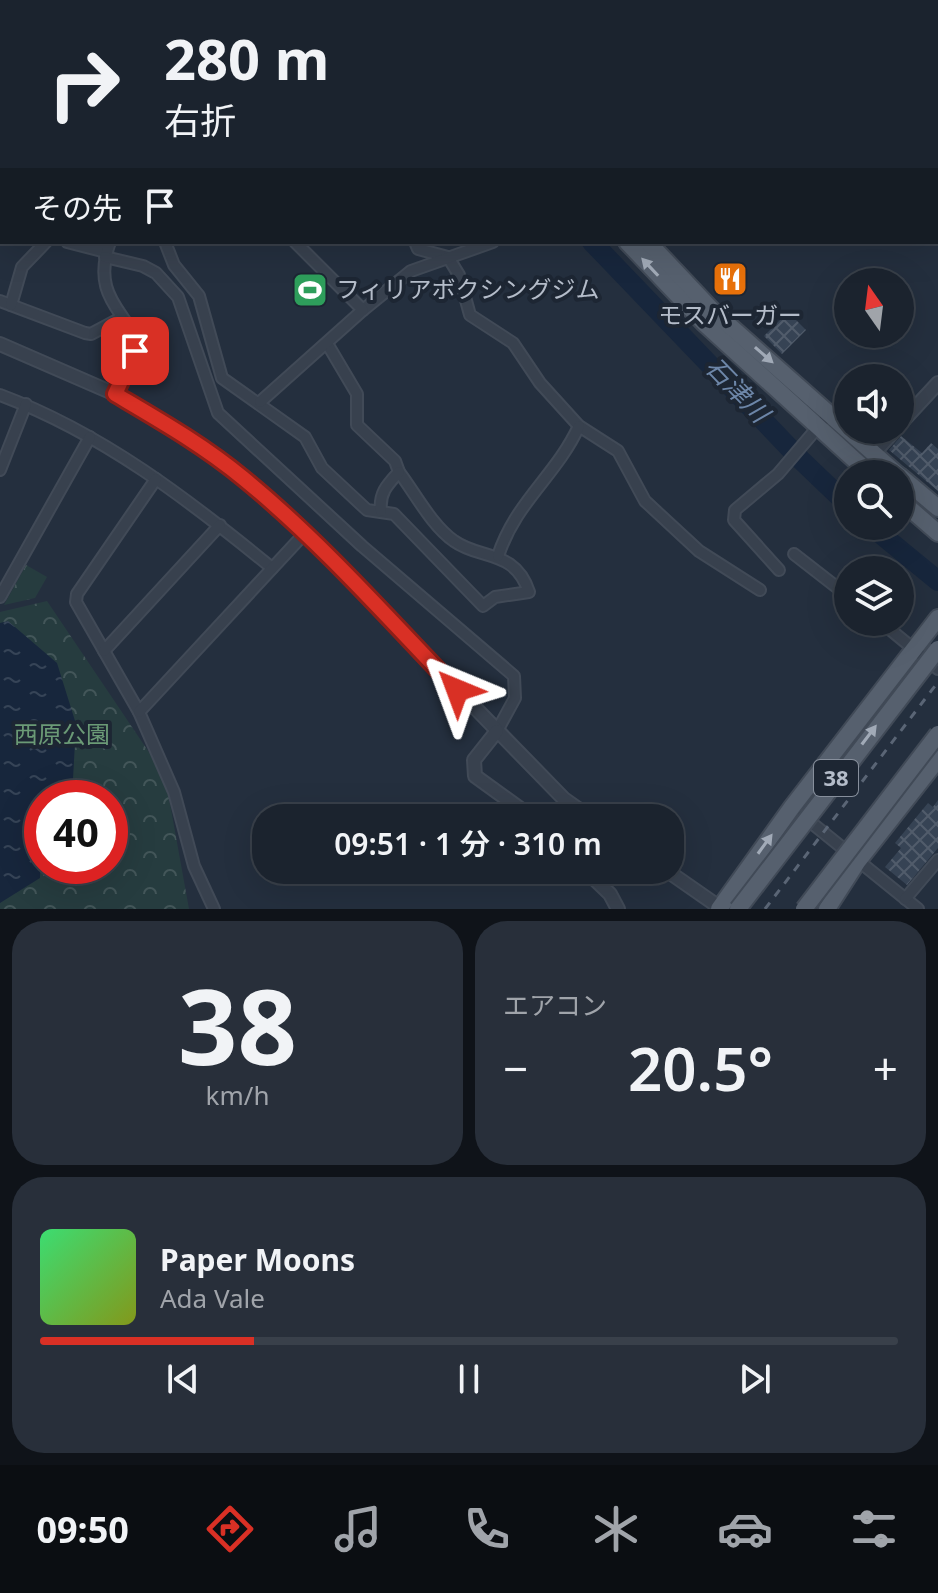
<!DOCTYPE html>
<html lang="ja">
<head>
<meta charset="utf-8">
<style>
	body { margin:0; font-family:"Noto Sans","Noto Sans JP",sans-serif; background:#282f3a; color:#f1f3f6; height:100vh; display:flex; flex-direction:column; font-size:30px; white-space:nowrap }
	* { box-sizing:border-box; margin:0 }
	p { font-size:26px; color:#a0a4aa }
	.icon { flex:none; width:44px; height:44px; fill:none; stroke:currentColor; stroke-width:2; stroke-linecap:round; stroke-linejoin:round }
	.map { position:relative; height:909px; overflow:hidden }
	.panel { display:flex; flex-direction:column; gap:12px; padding:12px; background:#0f1319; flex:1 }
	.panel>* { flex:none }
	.hud { position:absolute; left:0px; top:0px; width:938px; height:244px; box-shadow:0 8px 32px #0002,0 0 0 2px #39404a; background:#1b232e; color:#f1f3f6; overflow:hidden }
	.needle { width:52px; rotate:346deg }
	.controls { position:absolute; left:834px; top:268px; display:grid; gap:16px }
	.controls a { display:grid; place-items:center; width:80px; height:80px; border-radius:50%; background:#1b232e; box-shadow:0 8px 32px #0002,0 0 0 2px #39404a; font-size:40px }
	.speed { position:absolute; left:24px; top:780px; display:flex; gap:16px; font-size:40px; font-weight:700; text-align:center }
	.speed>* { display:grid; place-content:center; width:104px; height:104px; border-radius:50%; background:#1b232e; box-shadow:0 8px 32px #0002,0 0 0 2px #39404a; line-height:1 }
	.speed .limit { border:12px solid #d22; background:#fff; color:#111 }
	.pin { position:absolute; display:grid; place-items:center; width:68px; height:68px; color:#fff; margin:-34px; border-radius:16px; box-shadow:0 4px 12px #0006 }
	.me { position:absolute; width:88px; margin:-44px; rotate:316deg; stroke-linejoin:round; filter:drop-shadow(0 0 6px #0008) }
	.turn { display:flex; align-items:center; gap:28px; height:168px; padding:0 32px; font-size:36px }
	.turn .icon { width:104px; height:104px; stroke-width:2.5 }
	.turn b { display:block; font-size:56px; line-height:68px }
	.then { display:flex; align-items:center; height:76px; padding:0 32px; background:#0003; gap:16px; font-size:30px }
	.big { font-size:60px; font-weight:600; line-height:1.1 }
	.panel .widget { flex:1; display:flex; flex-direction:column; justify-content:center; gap:12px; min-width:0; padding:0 28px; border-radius:32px; background:#282f3a }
	.panel .dial { align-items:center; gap:0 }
	.dial b { font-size:104px; line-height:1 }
	.song { display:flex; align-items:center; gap:24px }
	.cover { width:96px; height:96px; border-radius:12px; background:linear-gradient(135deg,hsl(140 70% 55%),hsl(70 70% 35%)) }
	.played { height:8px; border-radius:4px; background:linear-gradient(90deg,#d93025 25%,#39404a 25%) }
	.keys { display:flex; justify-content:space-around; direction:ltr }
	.heat { display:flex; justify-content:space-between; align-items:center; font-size:44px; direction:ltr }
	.panel .tiles { flex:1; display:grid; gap:12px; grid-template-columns:1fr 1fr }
	.widget:last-child { grid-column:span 2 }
	.trip { position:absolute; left:252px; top:804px; width:432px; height:80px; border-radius:32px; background:#1b232e; box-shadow:0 8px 32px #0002,0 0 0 2px #39404a; font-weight:600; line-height:80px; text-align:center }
	.menu { display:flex; height:128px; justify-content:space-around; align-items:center; background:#0b0e12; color:#a0a4aa }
	.menu .icon { width:56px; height:56px }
	.menu .selected { color:#d93025 }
	.menu b { font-size:36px; color:#f1f3f6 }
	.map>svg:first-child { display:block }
	.park { fill:url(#park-crowns); fill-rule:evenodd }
	.water { fill:url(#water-ripples) }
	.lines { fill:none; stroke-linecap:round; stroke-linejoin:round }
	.river { stroke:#17263c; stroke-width:20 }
	.building { fill:url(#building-cross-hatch) }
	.minor-casing { stroke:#414a57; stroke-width:14 }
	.tertiary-casing { stroke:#414a57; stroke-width:16 }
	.primary-casing { stroke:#414a57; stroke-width:20 }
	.minor { stroke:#38414e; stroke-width:10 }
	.tertiary { stroke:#38414e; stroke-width:12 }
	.primary { stroke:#56606e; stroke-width:16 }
	.rail { stroke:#5a6575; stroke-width:3; stroke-dasharray:8 8; stroke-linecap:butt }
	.primary-bridge-casing { stroke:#414a57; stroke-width:20; stroke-linecap:butt }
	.primary-bridge { stroke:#56606e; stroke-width:16 }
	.oneway { fill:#a1aab7 }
	.route-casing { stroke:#8d1f18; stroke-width:20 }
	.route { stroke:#d93025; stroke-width:14 }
	.labels { text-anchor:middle; stroke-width:8; stroke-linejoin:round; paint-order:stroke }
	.shield { fill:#1d2633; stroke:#878f9c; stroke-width:2 }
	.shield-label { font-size:22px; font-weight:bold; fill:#b4bcc9 }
	.poi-label { font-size:24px; fill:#b4bcc9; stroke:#1d2633; text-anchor:start }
	.park-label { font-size:24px; fill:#6b9a76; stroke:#1d2633 }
	.water-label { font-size:26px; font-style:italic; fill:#6d86a8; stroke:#1d2633 }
</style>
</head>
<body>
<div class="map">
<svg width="938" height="909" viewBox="0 0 938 909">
	<defs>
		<pattern id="park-crowns" width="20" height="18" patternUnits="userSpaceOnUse" patternTransform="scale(2)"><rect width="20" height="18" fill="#263c3f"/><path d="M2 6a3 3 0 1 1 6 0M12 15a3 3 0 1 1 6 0" fill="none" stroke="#435659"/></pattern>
		<pattern id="water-ripples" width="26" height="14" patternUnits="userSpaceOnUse" patternTransform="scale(2)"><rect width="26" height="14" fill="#17263c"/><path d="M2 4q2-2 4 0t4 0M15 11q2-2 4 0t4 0" fill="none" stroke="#364457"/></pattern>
		<pattern id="building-cross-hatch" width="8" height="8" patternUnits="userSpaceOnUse" patternTransform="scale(2)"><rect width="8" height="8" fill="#364354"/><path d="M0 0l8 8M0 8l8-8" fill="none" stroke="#515c6b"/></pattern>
	</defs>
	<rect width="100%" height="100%" fill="#242f3e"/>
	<g class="park">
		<polygon points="26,565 47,577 35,598 4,605"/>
		<path d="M 47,601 L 165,776 L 189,909 L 0,909 L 0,612 ZM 42,798 L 110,798 L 110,866 L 42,866 Z"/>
	</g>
	<polygon class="water" points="8,621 57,663 76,724 73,779 60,798 42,798 40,878 0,903 0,623"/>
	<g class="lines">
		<g class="river">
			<polyline points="592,242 801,460 848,505"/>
			<polyline points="871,526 938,581"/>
		</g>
	</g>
	<g class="building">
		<polygon points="734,265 743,273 724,287 718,281"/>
		<polygon points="788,312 806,330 782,354 764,336"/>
		<polygon points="901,436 922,453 931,443 938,449 938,491 889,450"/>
		<polygon points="938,800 938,848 907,885 885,867 901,848 895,843 928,803 933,807"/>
	</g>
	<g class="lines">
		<defs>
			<g id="minor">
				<polyline points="151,0 157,2"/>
				<polyline points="216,0 217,2"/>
				<polyline points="341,0 342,2"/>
				<polyline points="28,2 30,0"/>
				<polyline points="229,2 231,0"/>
				<polyline points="385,2 387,0"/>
				<polyline points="0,20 2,19"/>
				<polyline points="0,201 2,198"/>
				<polyline points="67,242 106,252"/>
				<path d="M 110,242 C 87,306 141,316 135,354 C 132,368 122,381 115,394"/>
				<path d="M 165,242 L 174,265 L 199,296 L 222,378 L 305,437 L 322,468 L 367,510 L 394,514 L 483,606 L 495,597 L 529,592 C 515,549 480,560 454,541 C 432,526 415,493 399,472 L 395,461 L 357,425 L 357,394 L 328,345"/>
				<polyline points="415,242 418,249 448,257 459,275 470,315 513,343 540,383 579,426 618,451 645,501 699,551 760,590"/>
				<polyline points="105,257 143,266 156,273 178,297 218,413 362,546 514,676 515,698 497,731"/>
				<polyline points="0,301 85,333 91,334 121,318"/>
				<polyline points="11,305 22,267 46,242"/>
				<polyline points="363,310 411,271 493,242"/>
				<path d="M 0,395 C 102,433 189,500 272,568"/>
				<polyline points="260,402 363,310 295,242"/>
				<polyline points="0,470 26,404"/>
				<polyline points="156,479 77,594 76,602 139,712 174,792 194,866 214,909"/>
				<path d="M 381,511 C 379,493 387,485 399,472"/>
				<polyline points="794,554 848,596"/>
				<path d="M 498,556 C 516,501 556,476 579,426"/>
				<polyline points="779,570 734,520 735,510 778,474 829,414"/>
				<polyline points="0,597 90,437"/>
				<polyline points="881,622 938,669"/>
				<polyline points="104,651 220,525"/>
				<polyline points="139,712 305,533"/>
				<polyline points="803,816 918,909"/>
				<polyline points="905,899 938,860"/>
			</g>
			<g id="tertiary">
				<polyline points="0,344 115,394 185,435 242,478 305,533 564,799 591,818"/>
				<polyline points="900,424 938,383"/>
				<polyline points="873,454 895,430"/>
				<polyline points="497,731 474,760 475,776 533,818"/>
				<polyline points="585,870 610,894 618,909"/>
				<polyline points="666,870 722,909"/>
			</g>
			<g id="primary">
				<polyline points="418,0 419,2"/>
				<polyline points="440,0 441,2"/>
				<polyline points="627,242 704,323 870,474"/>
				<polyline points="648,242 713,311 897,474"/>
				<polyline points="900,476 938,508"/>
				<polyline points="900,500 938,533"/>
				<polyline points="719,909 792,807 938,618"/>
				<polyline points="827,909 858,861 938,759"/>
			</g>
		</defs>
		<use href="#minor" class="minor-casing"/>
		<use href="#tertiary" class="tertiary-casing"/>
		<use href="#primary" class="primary-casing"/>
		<use href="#minor" class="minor"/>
		<use href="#tertiary" class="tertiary"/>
		<use href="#primary" class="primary"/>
		<polyline class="rail" points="765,909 938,682"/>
		<defs>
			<g id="primary-bridge">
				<polyline points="738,909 938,649"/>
				<polyline points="804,909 938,734"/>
			</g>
		</defs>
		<use href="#primary-bridge" class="primary-bridge-casing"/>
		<use href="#primary-bridge" class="primary-bridge"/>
	</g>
	<defs><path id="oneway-solid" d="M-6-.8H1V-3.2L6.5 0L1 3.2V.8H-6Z" transform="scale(2)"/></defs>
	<g class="oneway">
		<use href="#oneway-solid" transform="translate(650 267) rotate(-133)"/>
		<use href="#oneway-solid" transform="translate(764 355) rotate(41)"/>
		<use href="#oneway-solid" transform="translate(869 735) rotate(-53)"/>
		<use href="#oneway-solid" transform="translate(765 844) rotate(-54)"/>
	</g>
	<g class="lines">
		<defs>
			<path id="route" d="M 135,351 L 115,394 C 159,420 203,445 243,478 C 320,541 388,618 457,690"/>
		</defs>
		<use href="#route" class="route-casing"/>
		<use href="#route" class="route"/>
	</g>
	<defs>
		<symbol id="restaurant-square" viewBox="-11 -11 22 22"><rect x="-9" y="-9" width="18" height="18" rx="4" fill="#e8710a" stroke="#1d2633"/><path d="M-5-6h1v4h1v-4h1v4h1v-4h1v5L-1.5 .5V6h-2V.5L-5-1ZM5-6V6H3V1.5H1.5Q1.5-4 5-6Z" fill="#fff"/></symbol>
		<symbol id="stadium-square" viewBox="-11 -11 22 22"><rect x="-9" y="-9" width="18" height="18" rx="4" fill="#2e9e5b" stroke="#1d2633"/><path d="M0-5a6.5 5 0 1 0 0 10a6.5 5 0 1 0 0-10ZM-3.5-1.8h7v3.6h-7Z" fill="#fff"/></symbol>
	</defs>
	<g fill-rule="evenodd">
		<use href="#restaurant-square" x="710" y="259" width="40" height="40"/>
		<use href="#stadium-square" x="290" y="270" width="40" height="40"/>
	</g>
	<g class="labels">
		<rect class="shield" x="814" y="760" width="44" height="36" rx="6"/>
		<g class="shield-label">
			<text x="836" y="786">38</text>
		</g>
		<g class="poi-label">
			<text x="336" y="298">フィリアボクシングジム</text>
			<text x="730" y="324" text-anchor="middle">モスバーガー</text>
		</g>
		<g class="park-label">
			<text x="62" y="743">西原公園</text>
		</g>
		<g class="water-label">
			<text transform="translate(737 390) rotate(46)" y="9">石津川</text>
		</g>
	</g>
</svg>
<div class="controls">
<a><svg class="needle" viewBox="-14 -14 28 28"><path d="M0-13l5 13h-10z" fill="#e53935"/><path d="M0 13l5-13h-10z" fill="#a0a4aa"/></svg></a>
<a><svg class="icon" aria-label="sound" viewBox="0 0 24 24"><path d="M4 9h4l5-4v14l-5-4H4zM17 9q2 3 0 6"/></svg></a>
<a><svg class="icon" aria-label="search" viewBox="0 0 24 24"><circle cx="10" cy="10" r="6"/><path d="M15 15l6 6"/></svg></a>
<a><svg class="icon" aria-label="layers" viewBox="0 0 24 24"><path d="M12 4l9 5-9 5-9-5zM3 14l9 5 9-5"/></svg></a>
</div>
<div class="speed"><div class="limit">40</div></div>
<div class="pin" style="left:135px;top:351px;background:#d93025"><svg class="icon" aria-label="arrive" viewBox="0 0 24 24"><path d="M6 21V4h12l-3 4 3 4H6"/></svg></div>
<svg class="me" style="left:457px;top:690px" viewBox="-20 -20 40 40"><path d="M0-17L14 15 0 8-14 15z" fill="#d93025" stroke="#fff" stroke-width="4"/></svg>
<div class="trip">09:51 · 1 分 · 310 m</div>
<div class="hud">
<div class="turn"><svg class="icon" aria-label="right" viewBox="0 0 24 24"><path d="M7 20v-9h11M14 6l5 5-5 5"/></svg><div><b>280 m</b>右折</div></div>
<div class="then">その先<svg class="icon" aria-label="arrive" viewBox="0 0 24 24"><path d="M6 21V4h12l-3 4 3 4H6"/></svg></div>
</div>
</div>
<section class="panel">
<div class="tiles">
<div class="widget dial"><b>38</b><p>km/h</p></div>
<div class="widget"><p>エアコン</p>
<div class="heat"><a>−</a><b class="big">20.5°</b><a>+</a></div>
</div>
<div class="widget">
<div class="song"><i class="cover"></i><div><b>Paper Moons</b><p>Ada Vale</p></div></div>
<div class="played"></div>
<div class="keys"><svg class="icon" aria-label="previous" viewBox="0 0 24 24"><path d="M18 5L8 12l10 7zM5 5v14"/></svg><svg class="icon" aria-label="pause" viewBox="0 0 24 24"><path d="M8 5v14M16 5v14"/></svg><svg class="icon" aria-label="next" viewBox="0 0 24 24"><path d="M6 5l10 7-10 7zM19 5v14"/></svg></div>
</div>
</div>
</section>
<nav class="menu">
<b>09:50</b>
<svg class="icon selected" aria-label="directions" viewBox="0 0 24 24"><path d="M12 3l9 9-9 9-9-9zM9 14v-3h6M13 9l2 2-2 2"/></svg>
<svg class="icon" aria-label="music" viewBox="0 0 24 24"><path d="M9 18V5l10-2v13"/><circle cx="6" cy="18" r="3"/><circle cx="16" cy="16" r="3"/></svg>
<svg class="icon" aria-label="phone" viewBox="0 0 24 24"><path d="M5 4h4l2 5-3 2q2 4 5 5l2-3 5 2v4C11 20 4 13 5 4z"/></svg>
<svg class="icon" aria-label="climate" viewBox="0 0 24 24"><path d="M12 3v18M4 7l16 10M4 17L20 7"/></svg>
<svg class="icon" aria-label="car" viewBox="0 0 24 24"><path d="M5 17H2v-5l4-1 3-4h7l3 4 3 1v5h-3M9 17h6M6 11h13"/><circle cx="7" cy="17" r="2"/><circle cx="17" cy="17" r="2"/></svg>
<svg class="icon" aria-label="filters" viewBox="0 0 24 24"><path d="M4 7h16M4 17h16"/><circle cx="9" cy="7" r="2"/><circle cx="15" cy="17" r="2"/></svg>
</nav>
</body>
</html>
